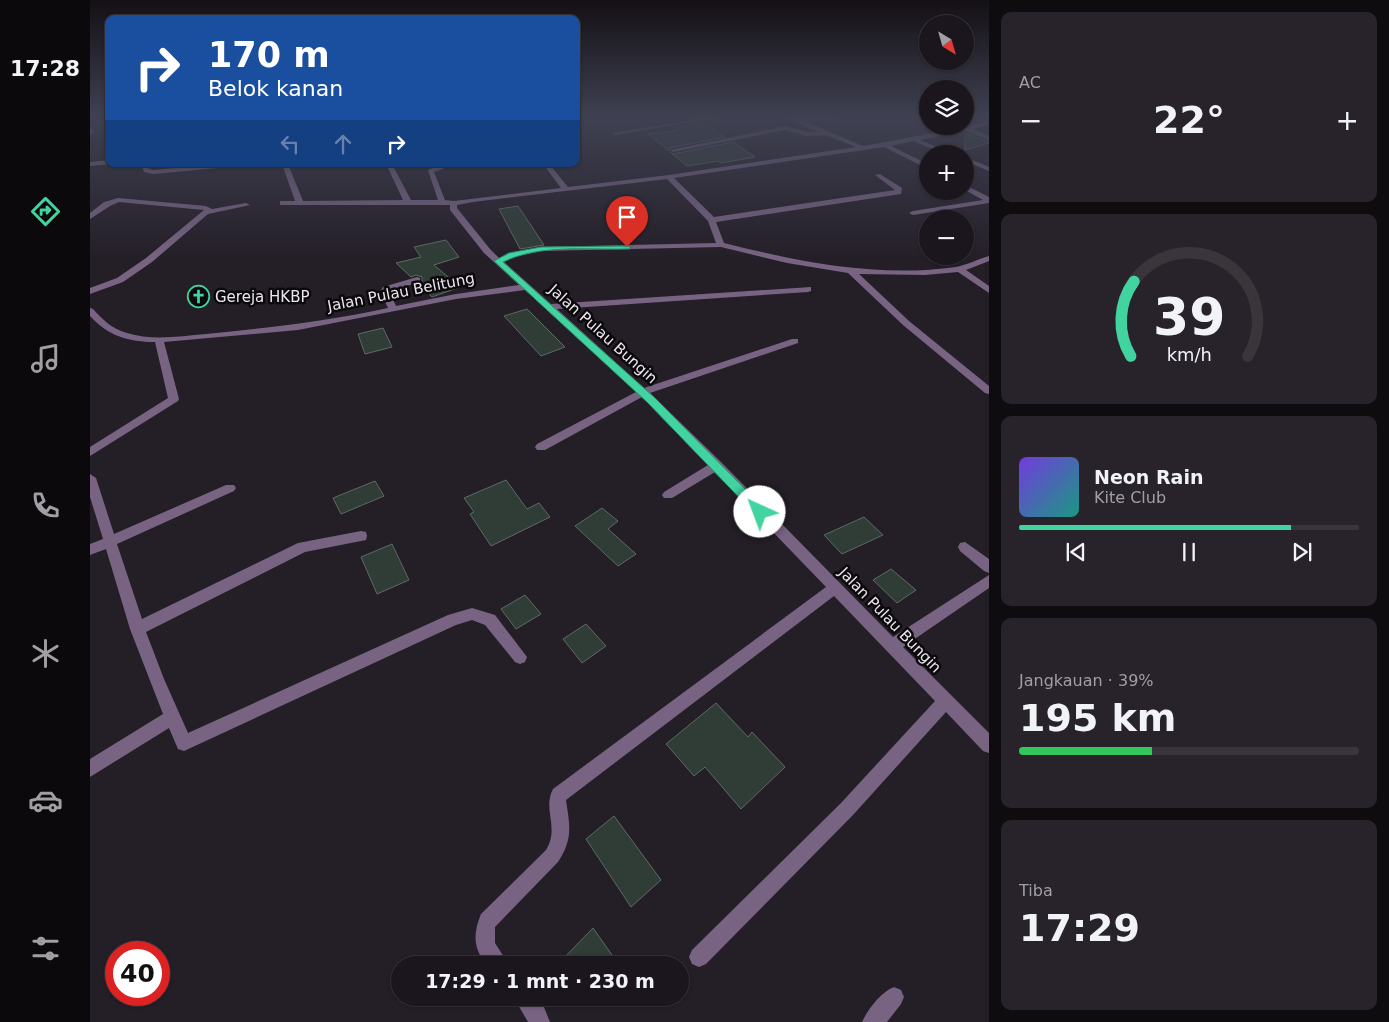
<!DOCTYPE html>
<html lang="id">
<head>
<meta charset="utf-8">
<style>
	body { margin:0; font-family:"DejaVu Sans",sans-serif; background:#28232a; color:#f1f3f6; height:100vh; display:flex; flex-direction:column; font-size:19px; white-space:nowrap }
	* { box-sizing:border-box; margin:0 }
	p { font-size:16px; color:#a09fa4 }
	.icon { flex:none; width:28px; height:28px; fill:none; stroke:currentColor; stroke-width:2; stroke-linecap:round; stroke-linejoin:round }
	.map { position:relative; flex:1; overflow:hidden }
	.drawer { display:flex; flex-direction:column; gap:12px; padding:12px; background:#0f0c10; width:400px }
	.drawer>* { flex:none }
	.guide { position:absolute; left:15px; top:15px; width:475px; height:152px; border-radius:10px; box-shadow:0 1px 4px #0004,0 0 0 1px #39353b; background:#1a4fa0; color:#fff; overflow:hidden }
	.needle { width:32px; rotate:143deg }
	.buttons { position:absolute; left:829px; top:15px; display:grid; gap:10px }
	.buttons a { display:grid; place-items:center; width:55px; height:55px; border-radius:50%; background:#1b161d; box-shadow:0 1px 4px #0004,0 0 0 1px #39353b; font-size:25px }
	.speed { position:absolute; left:15px; top:941px; display:flex; gap:10px; font-size:25px; font-weight:700; text-align:center }
	.speed>* { display:grid; place-content:center; width:65px; height:65px; border-radius:50%; background:#1b161d; box-shadow:0 1px 4px #0004,0 0 0 1px #39353b; line-height:1 }
	.speed .limit { border:8px solid #d22; background:#fff; color:#111 }
	.pin { position:absolute; display:grid; place-items:center; width:42px; height:42px; color:#fff; margin:-51px -21px; border-radius:50% 50% 50% 0; rotate:-45deg; box-shadow:0 0 5px #0007 }
	.pin .icon { rotate:45deg }
	.me { position:absolute; width:55px; margin:-28px; rotate:317deg; stroke-linejoin:round; filter:drop-shadow(0 0 4px #0008) }
	.turn { display:flex; align-items:center; gap:18px; height:105px; padding:0 20px; font-size:22px }
	.turn .icon { width:65px; height:65px; stroke-width:2.5 }
	.turn b { display:block; font-size:35px; line-height:42px }
	.lanes { display:flex; align-items:center; height:48px; padding:0 20px; background:#0003; justify-content:center; gap:25px; direction:ltr }
	.lanes .off { opacity:.35 }
	.big { font-size:38px; font-weight:600; line-height:1.1 }
	.drawer .tile { flex:1; display:flex; flex-direction:column; justify-content:center; gap:8px; min-width:0; padding:0 18px; border-radius:10px; background:#28232a }
	.drawer .dial { align-items:center; gap:0 }
	.dial svg { height:130px; overflow:visible; fill:none; stroke:#39353b; stroke-width:7; stroke-linecap:round; text-anchor:middle }
	.dial text { fill:#f1f3f6; stroke:none }
	.song { display:flex; align-items:center; gap:15px }
	.cover { width:60px; height:60px; border-radius:8px; background:linear-gradient(135deg,hsl(260 70% 55%),hsl(170 70% 35%)) }
	.played { height:5px; border-radius:2px; background:linear-gradient(90deg,#41d4a1 80%,#39353b 80%) }
	.keys { display:flex; justify-content:space-around; direction:ltr }
	.heat { display:flex; justify-content:space-between; align-items:center; font-size:28px; direction:ltr }
	.charge { height:8px; border-radius:4px; background:linear-gradient(90deg,#34c759 39%,#39353b 0) }
	.trip { position:absolute; left:301px; top:956px; width:298px; height:50px; border-radius:25px; background:#1b161d; box-shadow:0 1px 4px #0004,0 0 0 1px #39353b; font-weight:600; line-height:50px; text-align:center }
	main { display:flex; flex:1; min-height:0 }
	.dock { display:flex; flex-direction:column; width:90px; justify-content:space-around; align-items:center; background:#0b090c; color:#a09fa4 }
	.dock .icon { width:35px; height:35px }
	.dock .on { color:#41d4a1 }
	.dock b { font-size:22px; color:#f1f3f6 }
	.map>svg:first-child { display:block }
	.building { fill:#303c36; stroke:#5d6b64 }
	.lines { fill:none; stroke-linecap:round; stroke-linejoin:round }
	.minor { fill:#786482; fill-rule:evenodd }
	.route { fill:#41d4a1; stroke:#2a8a69 }
	.labels { text-anchor:middle; stroke-width:5; stroke-linejoin:round; paint-order:stroke }
	.far-street-label { font-size:15px; fill:#ece7ee; stroke:#0c090d }
	.far-poi-label { font-size:15px; fill:#ece7ee; stroke:#0c090d; text-anchor:start }
</style>
</head>
<body>
<main>
<nav class="dock">
<b>17:28</b>
<svg class="icon on" aria-label="directions" viewBox="0 0 24 24"><path d="M12 3l9 9-9 9-9-9zM9 14v-3h6M13 9l2 2-2 2"/></svg>
<svg class="icon" aria-label="music" viewBox="0 0 24 24"><path d="M9 18V5l10-2v13"/><circle cx="6" cy="18" r="3"/><circle cx="16" cy="16" r="3"/></svg>
<svg class="icon" aria-label="phone" viewBox="0 0 24 24"><path d="M5 4h4l2 5-3 2q2 4 5 5l2-3 5 2v4C11 20 4 13 5 4z"/></svg>
<svg class="icon" aria-label="climate" viewBox="0 0 24 24"><path d="M12 3v18M4 7l16 10M4 17L20 7"/></svg>
<svg class="icon" aria-label="car" viewBox="0 0 24 24"><path d="M5 17H2v-5l4-1 3-4h7l3 4 3 1v5h-3M9 17h6M6 11h13"/><circle cx="7" cy="17" r="2"/><circle cx="17" cy="17" r="2"/></svg>
<svg class="icon" aria-label="filters" viewBox="0 0 24 24"><path d="M4 7h16M4 17h16"/><circle cx="9" cy="7" r="2"/><circle cx="15" cy="17" r="2"/></svg>
</nav>
<div class="map">
<svg width="899" height="1022" viewBox="0 0 899 1022">
	<rect width="100%" height="100%" fill="#241e27"/>
	<g class="building">
		<polygon points="614,123 635,137 580,148 579,151 558,134 589,130 585,127"/>
		<polygon points="875,133 899,142 899,143 875,150"/>
		<polygon points="643,142 665,157 631,163 628,161 597,166 580,152 583,154"/>
		<polygon points="428,206 454,245 430,249 409,209"/>
		<polygon points="356,240 369,257 344,265 370,287 342,297 329,284 332,283 332,277 326,275 321,277 306,263 331,257 324,247"/>
		<polygon points="437,309 475,347 451,356 414,316"/>
		<polygon points="293,328 302,347 275,354 268,334"/>
		<polygon points="416,480 437,509 449,503 460,517 401,546 380,514 384,512 374,498"/>
		<polygon points="285,481 294,496 251,514 243,498"/>
		<polygon points="512,508 528,521 518,529 546,554 528,566 485,526"/>
		<polygon points="774,517 793,535 752,554 734,535"/>
		<polygon points="302,544 319,580 287,594 271,557"/>
		<polygon points="801,569 826,590 807,603 783,580"/>
		<polygon points="435,595 451,614 426,629 411,609"/>
		<polygon points="496,624 516,646 492,663 473,639"/>
		<polygon points="626,703 658,737 662,732 695,767 651,809 615,767 604,776 576,744"/>
		<polygon points="524,816 571,880 541,907 496,839"/>
		<polygon points="503,928 529,965 470,965 469,963"/>
	</g>
	<g class="lines">
		<g class="minor">
			<polygon points="621,117 632,117 525,135 522,133"/>
			<path d="M 695,117 L 702,117 L 708,119 L 748,117 L 745,119 L 714,121 L 773,146 L 876,127 L 899,120 L 899,124 L 883,129 L 899,136 L 899,140 L 876,131 L 830,140 L 864,154 L 855,154 L 823,141 L 801,146 L 838,164 L 838,169 L 794,147 L 584,178 L 624,217 L 805,190 L 785,175 L 790,174 L 812,188 L 811,194 L 626,222 L 634,243 C 710,262 788,278 866,267 C 877,265 888,259 899,256 L 899,261 L 876,270 L 899,286 L 899,293 L 868,272 L 835,275 L 769,274 L 819,321 L 899,386 L 899,394 L 895,393 L 813,325 L 758,273 L 697,263 L 631,247 L 451,251 L 424,257 L 414,262 L 461,304 L 721,287 L 721,291 L 718,292 L 467,309 L 554,388 L 702,339 L 708,339 L 708,343 L 560,393 L 631,462 L 803,637 L 899,575 L 899,588 L 813,647 L 899,733 L 899,753 L 893,751 L 856,712 L 763,815 L 616,964 L 609,967 L 602,964 L 599,957 L 602,950 L 751,803 L 845,701 L 744,596 L 476,800 C 480,827 483,839 468,862 L 405,927 L 405,943 L 419,965 L 396,965 C 383,947 383,934 391,914 L 456,850 C 470,827 452,810 463,789 L 736,587 L 625,472 L 582,498 L 574,498 L 572,495 L 574,492 L 618,465 L 552,397 L 455,450 L 447,450 L 445,447 L 447,444 L 546,392 L 435,290 L 366,299 L 208,330 L 74,342 L 89,399 L 88,401 L 0,456 L 0,447 L 78,398 L 65,342 C 39,342 18,336 0,316 L 0,308 L 3,309 C 13,320 22,329 37,333 C 62,341 91,336 116,334 C 178,328 238,321 298,308 L 290,292 L 293,287 L 327,277 L 330,278 L 330,282 L 299,291 L 306,306 L 366,294 L 429,285 L 394,253 L 360,210 L 360,205 L 190,205 L 190,201 L 205,201 L 192,164 L 198,164 L 213,201 L 313,200 L 296,164 L 302,164 L 321,200 L 348,200 L 338,170 L 350,164 L 388,164 L 385,166 L 355,168 L 344,172 L 355,200 L 364,201 L 471,188 L 453,164 L 459,164 L 478,187 L 579,175 L 766,147 L 736,135 L 717,136 L 695,130 L 583,152 L 580,150 L 695,126 L 717,132 L 728,132 ZM 577,179 L 618,221 L 626,243 L 451,247 L 419,253 L 409,258 L 400,249 L 367,208 L 367,205 L 383,202 Z"/>
			<polygon points="0,128 4,130 0,136"/>
			<polygon points="875,157 899,167 899,171 875,161"/>
			<polygon points="19,160 20,164 0,166 0,162"/>
			<polygon points="51,164 57,164 59,169 63,170 131,164 153,164 150,166 63,174 54,172"/>
			<polygon points="875,185 899,197 899,203 823,215 819,213 823,211 893,200 875,190"/>
			<polygon points="28,198 116,206 122,209 156,203 160,205 118,214 62,262 33,282 0,294 0,288 27,278 56,258 114,210 29,202 20,206 0,219 0,213 14,202"/>
			<rect x="875" y="229" width="4" height="4"/>
			<polygon points="0,474 6,478 24,534 136,485 144,485 146,488 144,491 27,544 52,619 208,543 271,531 276,532 277,536 276,540 271,541 215,552 56,632 74,679 98,733 358,615 382,608 405,615 437,657 435,662 430,664 425,662 395,625 382,620 366,625 94,751 88,749 79,728 0,777 0,759 73,714 40,629 16,549 0,555 0,544 13,539 0,497"/>
			<polygon points="875,542 899,559 899,573 894,571 870,551 868,547 870,543"/>
			<path d="M 804,987 L 811,990 L 814,997 L 811,1004 L 797,1022 L 772,1022 C 778,1009 791,992 804,987 Z"/>
			<polygon points="424,998 447,998 453,1005 460,1022 438,1022"/>
		</g>
	</g>
	<linearGradient id="sky" x2="0" y2="1"><stop stop-color="#141015"/><stop offset="0.45" stop-color="#3f4152"/><stop offset="1" stop-color="#3f4152" stop-opacity="0"/></linearGradient>
	<rect width="899" height="260" fill="url(#sky)"/>
	<path class="route" d="M 540,246 L 540,249 L 537,249 C 497,250 450,244 413,262 L 565,398 L 675,509 L 676,512 L 675,515 L 666,515 L 558,403 L 404,261 L 419,253 L 451,247 Z"/>
	<defs>
		<symbol id="church-ring" viewBox="-11 -11 22 22"><circle r="9.5" fill="#0c090d" stroke="#41d4a1" stroke-width="1.5"/><path d="M-1.2-6h2.4v3.5h3.3v2.4h-3.3V6h-2.4V-.1h-3.3v-2.4h3.3Z" fill="#41d4a1"/></symbol>
	</defs>
	<g fill-rule="evenodd">
		<use href="#church-ring" x="96" y="284" width="25" height="25"/>
	</g>
	<g class="labels">
		<g class="far-street-label">
			<text transform="translate(311 292) rotate(-11)" y="5">Jalan Pulau Belitung</text>
			<text transform="translate(513 334) rotate(42)" y="5">Jalan Pulau Bungin</text>
			<text transform="translate(800 620) rotate(46)" y="5">Jalan Pulau Bungin</text>
		</g>
		<g class="far-poi-label">
			<text x="125" y="302">Gereja HKBP</text>
		</g>
	</g>
</svg>
<div class="buttons">
<a><svg class="needle" viewBox="-14 -14 28 28"><path d="M0-13l5 13h-10z" fill="#e53935"/><path d="M0 13l5-13h-10z" fill="#a09fa4"/></svg></a>
<a><svg class="icon" aria-label="layers" viewBox="0 0 24 24"><path d="M12 4l9 5-9 5-9-5zM3 14l9 5 9-5"/></svg></a>
<a>+</a>
<a>−</a>
</div>
<div class="speed"><div class="limit">40</div></div>
<div class="pin" style="left:537px;top:247px;background:#d93025"><svg class="icon" aria-label="arrive" viewBox="0 0 24 24"><path d="M6 21V4h12l-3 4 3 4H6"/></svg></div>
<svg class="me" style="left:670px;top:512px" viewBox="-20 -20 40 40"><circle r="19" fill="#fff"/><path d="M0-13L10 11 0 6-10 11z" fill="#41d4a1"/></svg>
<div class="trip">17:29 · 1 mnt · 230 m</div>
<div class="guide">
<div class="turn"><svg class="icon" aria-label="right" viewBox="0 0 24 24"><path d="M7 20v-9h11M14 6l5 5-5 5"/></svg><div><b>170 m</b>Belok kanan</div></div>
<div class="lanes"><svg class="icon off" aria-label="left" viewBox="0 0 24 24"><path d="M17 20v-9H6M10 6l-5 5 5 5"/></svg><svg class="icon off" aria-label="ahead" viewBox="0 0 24 24"><path d="M12 20V5M6 11l6-6 6 6"/></svg><svg class="icon" aria-label="right" viewBox="0 0 24 24"><path d="M7 20v-9h11M14 6l5 5-5 5"/></svg></div>
</div>
</div>
<section class="drawer">
<div class="tile"><p>AC</p>
<div class="heat"><a>−</a><b class="big">22°</b><a>+</a></div>
</div>
<div class="tile dial"><svg viewBox="0 0 100 80">
<path d="M14 69A42 42 0 1 1 86 69"/>
<path d="M14 69A42 42 0 0 1 16 23" stroke="#41d4a1"/>
<text x="50" y="56" font-size="32" font-weight="700">39</text>
<text x="50" y="72" font-size="11">km/h</text>
</svg></div>
<div class="tile">
<div class="song"><i class="cover"></i><div><b>Neon Rain</b><p>Kite Club</p></div></div>
<div class="played"></div>
<div class="keys"><svg class="icon" aria-label="previous" viewBox="0 0 24 24"><path d="M18 5L8 12l10 7zM5 5v14"/></svg><svg class="icon" aria-label="pause" viewBox="0 0 24 24"><path d="M8 5v14M16 5v14"/></svg><svg class="icon" aria-label="next" viewBox="0 0 24 24"><path d="M6 5l10 7-10 7zM19 5v14"/></svg></div>
</div>
<div class="tile"><p>Jangkauan · 39%</p><b class="big">195 km</b><div class="charge"></div></div>
<div class="tile"><p>Tiba</p><b class="big">17:29</b></div>
</section>
</main>
</body>
</html>
